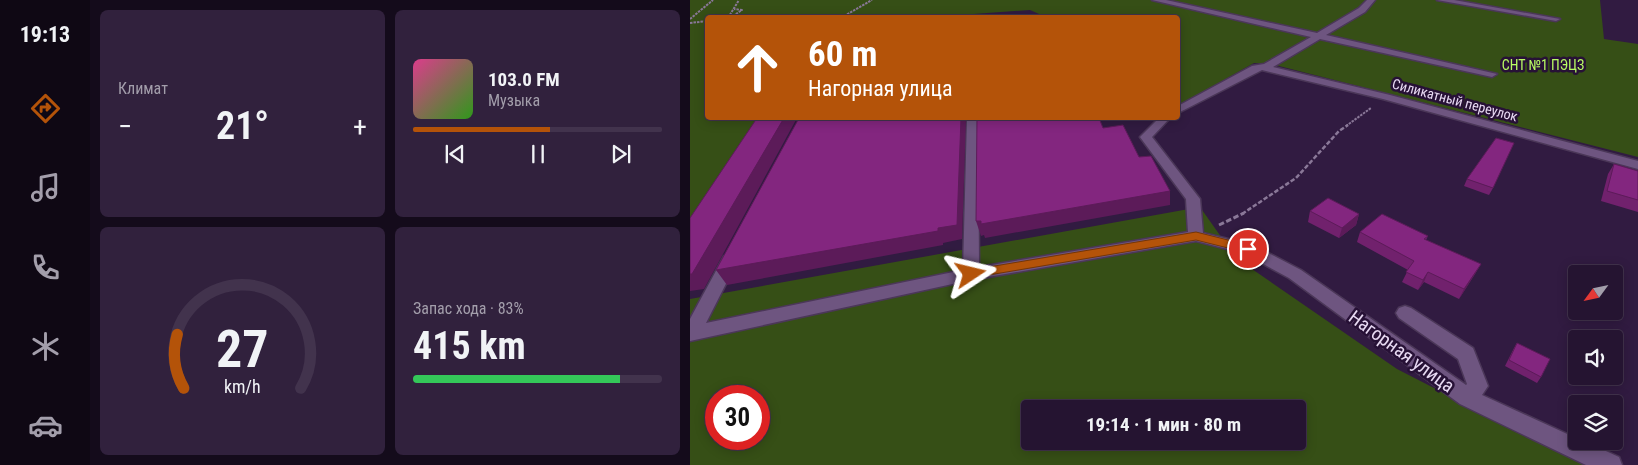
<!DOCTYPE html>
<html lang="ru">
<head>
<meta charset="utf-8">
<style>
	body { margin:0; font-family:"Roboto Condensed",sans-serif; background:#31213d; color:#f1f3f6; height:100vh; display:flex; flex-direction:column; font-size:19px; white-space:nowrap }
	* { box-sizing:border-box; margin:0 }
	p { font-size:16px; color:#a39eab }
	.icon { flex:none; width:28px; height:28px; fill:none; stroke:currentColor; stroke-width:2; stroke-linecap:round; stroke-linejoin:round }
	.map { position:relative; flex:1; overflow:hidden }
	.side { display:flex; flex-direction:column; gap:10px; padding:10px; background:#140b1b; width:600px }
	.side>* { flex:none }
	.hud { position:absolute; left:15px; top:15px; width:475px; height:105px; border-radius:5px; box-shadow:0 2px 12px #0003,0 0 0 1px #42334d; background:#b45309; color:#fff; overflow:hidden }
	.needle { width:32px; rotate:237deg }
	.fabs { position:absolute; left:878px; top:265px; display:grid; gap:10px }
	.fabs a { display:grid; place-items:center; width:55px; height:55px; border-radius:5px; background:#251431; box-shadow:0 2px 12px #0003,0 0 0 1px #42334d; font-size:25px }
	.speed { position:absolute; left:15px; top:385px; display:flex; gap:10px; font-size:25px; font-weight:700; text-align:center }
	.speed>* { display:grid; place-content:center; width:65px; height:65px; border-radius:50%; background:#251431; box-shadow:0 2px 12px #0003,0 0 0 1px #42334d; line-height:1 }
	.speed .limit { border:8px solid #d22; background:#fff; color:#111 }
	.pin { position:absolute; display:grid; place-items:center; width:42px; height:42px; color:#fff; margin:-21px; border:2px solid #fff; border-radius:50%; box-shadow:0 1px 5px #0007 }
	.me { position:absolute; width:55px; margin:-28px; rotate:80deg; stroke-linejoin:round; filter:drop-shadow(0 0 4px #0008) }
	.turn { display:flex; align-items:center; gap:18px; height:105px; padding:0 20px; font-size:22px }
	.turn .icon { width:65px; height:65px; stroke-width:2.5 }
	.turn b { display:block; font-size:35px; line-height:42px }
	.big { font-size:38px; font-weight:700; line-height:1.1 }
	.side .card { flex:1; display:flex; flex-direction:column; justify-content:center; gap:8px; min-width:0; padding:0 18px; border-radius:8px; background:#31213d }
	.side .dial { align-items:center; gap:0 }
	.dial svg { height:130px; overflow:visible; fill:none; stroke:#42334d; stroke-width:7; stroke-linecap:round; text-anchor:middle }
	.dial text { fill:#f1f3f6; stroke:none }
	.song { display:flex; align-items:center; gap:15px }
	.cover { width:60px; height:60px; border-radius:8px; background:linear-gradient(135deg,hsl(330 70% 55%),hsl(110 70% 35%)) }
	.played { height:5px; border-radius:2px; background:linear-gradient(90deg,#b45309 55%,#42334d 55%) }
	.keys { display:flex; justify-content:space-around; direction:ltr }
	.heat { display:flex; justify-content:space-between; align-items:center; font-size:28px; direction:ltr }
	.charge { height:8px; border-radius:4px; background:linear-gradient(90deg,#34c759 83%,#42334d 0) }
	.side .tiles { flex:1; display:grid; gap:10px; grid-template-columns:repeat(2,1fr) }
	.trip { position:absolute; left:331px; top:400px; width:285px; height:50px; border-radius:5px; background:#251431; box-shadow:0 2px 12px #0003,0 0 0 1px #42334d; font-weight:700; line-height:50px; text-align:center }
	main { display:flex; flex:1; min-height:0 }
	.menu { display:flex; flex-direction:column; width:90px; justify-content:space-around; align-items:center; background:#0f0814; color:#a39eab }
	.menu .icon { width:35px; height:35px }
	.menu .current { color:#b45309 }
	.menu b { font-size:22px; color:#f1f3f6 }
	.map>svg:first-child { display:block }
	.green { fill:#364f16; fill-rule:evenodd }
	.lines { fill:none; stroke-linecap:round; stroke-linejoin:round }
	.minor-casing { stroke:#4b3758; stroke-width:3 }
	.path-far2 { stroke:#8a7898; stroke-width:2; stroke-dasharray:2.5 1; stroke-linecap:butt }
	.path-far1 { stroke:#8a7898; stroke-width:2.5; stroke-dasharray:4.5 2; stroke-linecap:butt }
	.path { stroke:#8a7898; stroke-width:3; stroke-dasharray:5.5 2.5; stroke-linecap:butt }
	.minor { fill:#6e5580; fill-rule:evenodd }
	.wall { fill:#71216d }
	.shaded-wall { fill:#5c1b59 }
	.building { fill:#83267f; stroke:#5c1b59 }
	.route { fill:#b45309; stroke:#753606 }
	.labels { text-anchor:middle; stroke-width:5; stroke-linejoin:round; paint-order:stroke }
	.far-park-label { font-size:14px; fill:#b8fc63; stroke:#271136 }
	.far-street-label { font-size:14px; fill:#e8daf3; stroke:#271136 }
	.near-street-label { font-size:19px; fill:#e8daf3; stroke:#271136 }
</style>
</head>
<body>
<main>
<nav class="menu">
<b>19:13</b>
<svg class="icon current" aria-label="directions" viewBox="0 0 24 24"><path d="M12 3l9 9-9 9-9-9zM9 14v-3h6M13 9l2 2-2 2"/></svg>
<svg class="icon" aria-label="music" viewBox="0 0 24 24"><path d="M9 18V5l10-2v13"/><circle cx="6" cy="18" r="3"/><circle cx="16" cy="16" r="3"/></svg>
<svg class="icon" aria-label="phone" viewBox="0 0 24 24"><path d="M5 4h4l2 5-3 2q2 4 5 5l2-3 5 2v4C11 20 4 13 5 4z"/></svg>
<svg class="icon" aria-label="climate" viewBox="0 0 24 24"><path d="M12 3v18M4 7l16 10M4 17L20 7"/></svg>
<svg class="icon" aria-label="car" viewBox="0 0 24 24"><path d="M5 17H2v-5l4-1 3-4h7l3 4 3 1v5h-3M9 17h6M6 11h13"/><circle cx="7" cy="17" r="2"/><circle cx="17" cy="17" r="2"/></svg>
</nav>
<section class="side">
<div class="tiles">
<div class="card"><p>Климат</p>
<div class="heat"><a>−</a><b class="big">21°</b><a>+</a></div>
</div>
<div class="card">
<div class="song"><i class="cover"></i><div><b>103.0 FM</b><p>Музыка</p></div></div>
<div class="played"></div>
<div class="keys"><svg class="icon" aria-label="previous" viewBox="0 0 24 24"><path d="M18 5L8 12l10 7zM5 5v14"/></svg><svg class="icon" aria-label="pause" viewBox="0 0 24 24"><path d="M8 5v14M16 5v14"/></svg><svg class="icon" aria-label="next" viewBox="0 0 24 24"><path d="M6 5l10 7-10 7zM19 5v14"/></svg></div>
</div>
<div class="card dial"><svg viewBox="0 0 100 80">
<path d="M14 69A42 42 0 1 1 86 69"/>
<path d="M14 69A42 42 0 0 1 10 36" stroke="#b45309"/>
<text x="50" y="56" font-size="32" font-weight="700">27</text>
<text x="50" y="72" font-size="11">km/h</text>
</svg></div>
<div class="card"><p>Запас хода · 83%</p><b class="big">415 km</b><div class="charge"></div></div>
</div>
</section>
<div class="map">
<svg width="948" height="465" viewBox="0 0 948 465">
	<rect width="100%" height="100%" fill="#311b41"/>
	<g class="green">
		<polygon points="0,0 910,0 914,39 948,44 948,157 581,64 564,63 488,106 488,18 356,17 340,10 229,18 18,18 18,118 73,118 0,234"/>
		<path d="M 510,207 L 546,258 L 707,369 L 894,465 L 0,465 L 0,299 ZM 26,396 L 69,396 L 69,439 L 26,439 ZM 340,409 L 608,409 L 608,441 L 340,441 Z"/>
	</g>
	<g class="lines">
		<defs>
			<g id="minor">
				<polygon points="462,0 476,0 627,33 669,8 677,0 685,0 675,12 636,35 807,74 802,77 630,39 583,67 700,95 948,161 948,169 693,99 572,70 488,113 488,106 562,66 574,64 621,37"/>
				<polygon points="747,0 764,0 870,19 866,21"/>
				<polygon points="277,118 288,118 289,267 498,232 496,199 450,137 469,118 480,118 462,137 510,199 513,233 563,245 611,270 776,385 777,384 768,359 709,318 706,313 709,308 715,306 721,308 783,348 798,386 792,395 886,438 886,441 894,441 929,457 932,465 896,465 770,404 599,278 553,253 506,241 281,280 0,341 0,319 34,256 46,256 48,260 16,323 273,270"/>
			</g>
		</defs>
		<use href="#minor" class="minor-casing"/>
		<g class="path-far2">
			<polyline points="38,18 49,0"/>
			<polyline points="40,18 52,10 44,9"/>
			<polyline points="151,18 182,0"/>
			<polyline points="0,19 23,0"/>
			<polyline points="0,23 18,21"/>
			<polyline points="656,126 681,108"/>
		</g>
		<polyline class="path-far1" points="552,214 606,178 649,131 658,125"/>
		<polyline class="path" points="529,225 554,213"/>
		<use href="#minor" class="minor"/>
	</g>
	<g class="wall">
		<polygon points="924,164 948,171 948,212 911,201 918,174"/>
		<polygon points="777,179 803,188 799,195 774,186"/>
		<polygon points="620,211 669,214 666,225 649,238 618,222"/>
		<polygon points="670,232 738,236 736,240 791,264 785,274 769,299 734,282 728,290 712,282 718,270 667,242"/>
		<polygon points="827,343 851,377 847,383 815,366 824,348"/>
	</g>
	<g class="shaded-wall">
		<polygon points="94,118 107,118 14,289 0,291 0,274"/>
		<polygon points="271,118 276,118 272,239 253,243 253,245 37,285 26,270"/>
		<polygon points="480,191 480,205 295,238 294,235 291,236 286,221"/>
		<polygon points="669,214 666,225 649,238 652,228"/>
		<polygon points="791,264 785,274 769,299 774,289"/>
		<polygon points="738,272 734,282 728,290 733,280"/>
	</g>
	<g class="building">
		<polygon points="312,16 312,18 296,18"/>
		<polygon points="67,118 94,118 2,274 0,274 0,218"/>
		<polygon points="109,118 271,118 267,225 248,228 248,231 26,270"/>
		<polygon points="287,118 409,118 413,128 433,125 449,157 461,156 480,191 291,224 291,221 286,221"/>
		<polygon points="806,138 824,143 803,188 777,179"/>
		<polygon points="924,164 948,171 948,200 917,191"/>
		<polygon points="638,198 669,214 652,228 620,211"/>
		<polygon points="692,214 738,236 734,239 791,264 774,289 738,272 733,280 716,272 724,261 670,232"/>
		<polygon points="827,343 860,359 851,377 819,360"/>
	</g>
	<polygon class="route" points="506,232 562,246 564,249 558,253 506,240 281,278 274,274 281,270"/>
	<g class="labels">
		<g class="far-park-label">
			<text x="853" y="70">СНТ №1 ПЭЦЗ</text>
		</g>
		<g class="far-street-label">
			<text transform="translate(765 100) rotate(15)" y="5">Силикатный переулок</text>
		</g>
		<g class="near-street-label">
			<text transform="translate(712 351) rotate(36)" y="7">Нагорная улица</text>
		</g>
	</g>
</svg>
<div class="fabs">
<a><svg class="needle" viewBox="-14 -14 28 28"><path d="M0-13l5 13h-10z" fill="#e53935"/><path d="M0 13l5-13h-10z" fill="#a39eab"/></svg></a>
<a><svg class="icon" aria-label="sound" viewBox="0 0 24 24"><path d="M4 9h4l5-4v14l-5-4H4zM17 9q2 3 0 6"/></svg></a>
<a><svg class="icon" aria-label="layers" viewBox="0 0 24 24"><path d="M12 4l9 5-9 5-9-5zM3 14l9 5 9-5"/></svg></a>
</div>
<div class="speed"><div class="limit">30</div></div>
<div class="pin" style="left:558px;top:249px;background:#d93025"><svg class="icon" aria-label="arrive" viewBox="0 0 24 24"><path d="M6 21V4h12l-3 4 3 4H6"/></svg></div>
<svg class="me" style="left:281px;top:274px" viewBox="-20 -20 40 40"><path d="M0-17L14 15 0 8-14 15z" fill="#b45309" stroke="#fff" stroke-width="4"/></svg>
<div class="trip">19:14 · 1 мин · 80 m</div>
<div class="hud">
<div class="turn"><svg class="icon" aria-label="ahead" viewBox="0 0 24 24"><path d="M12 20V5M6 11l6-6 6 6"/></svg><div><b>60 m</b>Нагорная улица</div></div>
</div>
</div>
</main>
</body>
</html>
